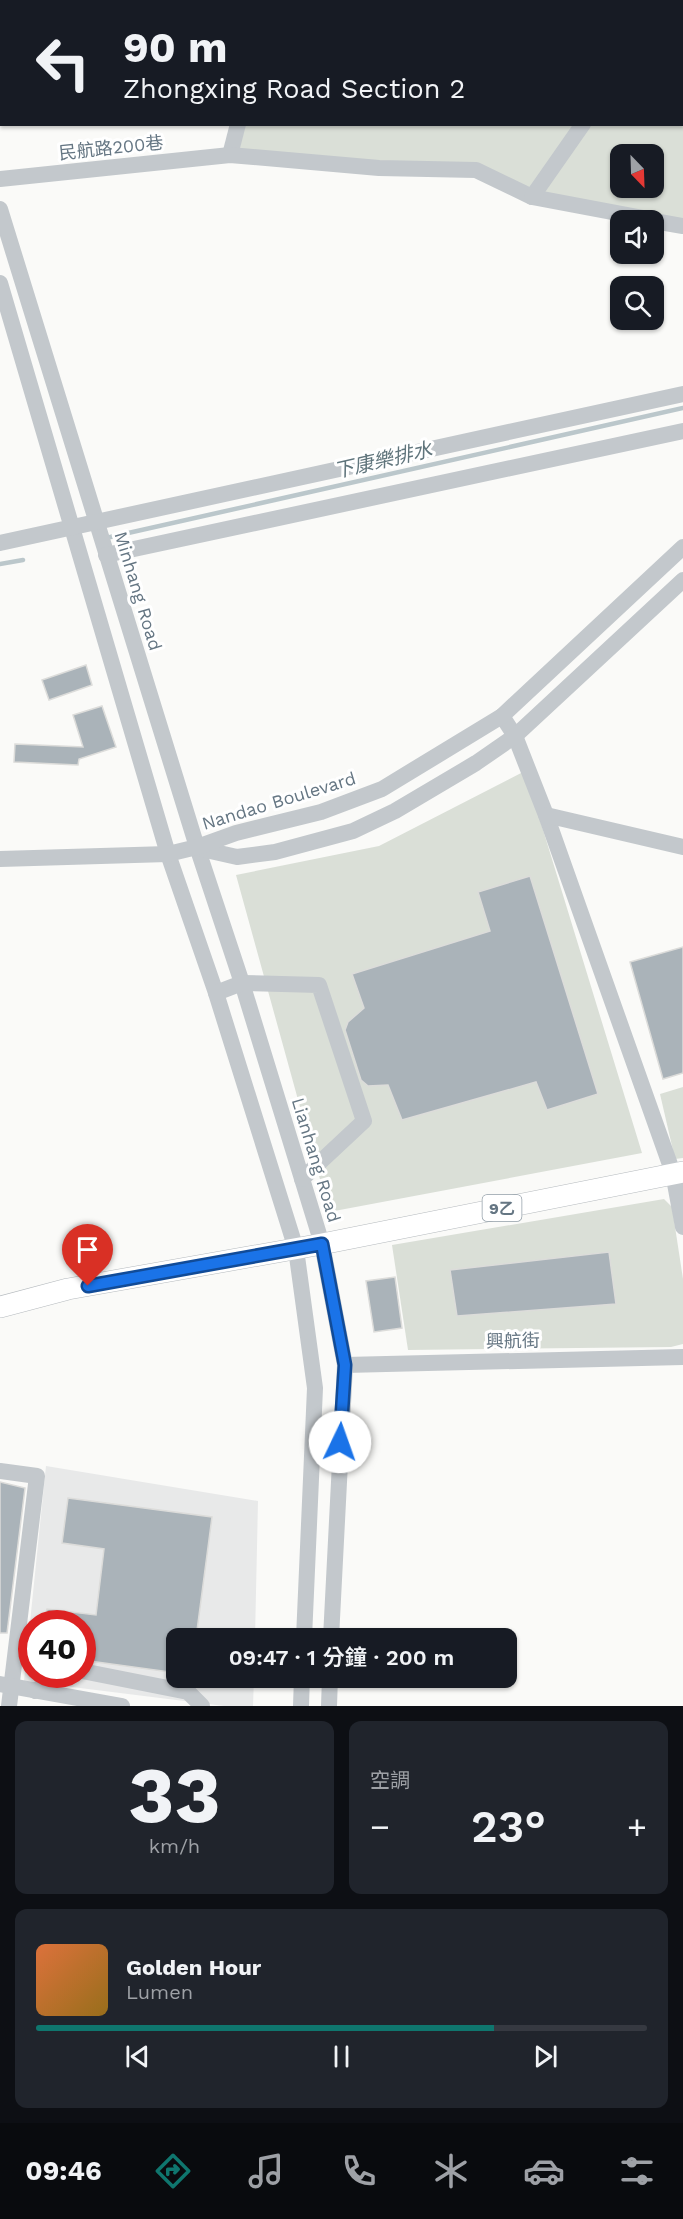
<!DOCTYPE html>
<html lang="zh-TW">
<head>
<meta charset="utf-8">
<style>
	body { margin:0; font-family:"Work Sans","Noto Sans TC",sans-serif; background:#20242c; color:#f1f3f6; height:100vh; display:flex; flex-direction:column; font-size:22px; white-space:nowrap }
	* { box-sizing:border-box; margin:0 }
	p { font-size:20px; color:#9ea1a6 }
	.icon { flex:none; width:33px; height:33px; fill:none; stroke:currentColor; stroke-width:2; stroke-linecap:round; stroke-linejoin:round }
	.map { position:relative; height:1706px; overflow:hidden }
	.panel { display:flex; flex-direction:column; gap:15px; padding:15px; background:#0d0f14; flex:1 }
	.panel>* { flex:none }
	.banner { position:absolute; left:0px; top:0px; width:684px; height:126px; box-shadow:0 2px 4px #0004; background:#171b24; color:#f1f3f6; overflow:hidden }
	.needle { width:39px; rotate:157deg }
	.buttons { position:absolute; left:610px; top:144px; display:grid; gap:12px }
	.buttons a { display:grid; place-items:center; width:54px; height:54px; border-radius:12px; background:#171b24; box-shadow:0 2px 4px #0004; font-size:30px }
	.speed { position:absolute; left:18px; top:1610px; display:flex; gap:12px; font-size:30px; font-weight:700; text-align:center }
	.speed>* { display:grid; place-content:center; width:78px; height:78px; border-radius:50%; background:#171b24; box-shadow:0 2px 4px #0004; line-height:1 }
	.speed .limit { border:9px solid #d22; background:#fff; color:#111 }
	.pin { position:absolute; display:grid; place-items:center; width:51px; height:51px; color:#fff; margin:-62px -26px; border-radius:50% 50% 50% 0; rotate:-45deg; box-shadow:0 0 6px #0007 }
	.pin .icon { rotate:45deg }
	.me { position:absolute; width:66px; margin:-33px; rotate:3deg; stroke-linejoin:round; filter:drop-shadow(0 0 4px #0008) }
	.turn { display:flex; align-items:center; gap:21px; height:126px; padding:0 24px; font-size:27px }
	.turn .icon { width:78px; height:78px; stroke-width:2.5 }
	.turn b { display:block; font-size:42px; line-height:51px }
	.big { font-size:45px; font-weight:600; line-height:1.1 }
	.panel .widget { flex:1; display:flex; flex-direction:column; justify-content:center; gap:9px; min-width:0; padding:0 21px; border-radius:12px; background:#20242c }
	.panel .dial { align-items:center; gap:0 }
	.dial b { font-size:78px; line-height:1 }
	.song { display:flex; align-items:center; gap:18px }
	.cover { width:72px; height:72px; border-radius:9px; background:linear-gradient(135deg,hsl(20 70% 55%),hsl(40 70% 35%)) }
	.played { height:6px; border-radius:3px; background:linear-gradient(90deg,#0f766e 75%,#363941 75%) }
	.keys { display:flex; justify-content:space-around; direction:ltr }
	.heat { display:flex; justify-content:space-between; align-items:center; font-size:33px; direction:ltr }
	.panel .tiles { flex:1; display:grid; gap:15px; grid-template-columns:1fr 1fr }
	.widget:last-child { grid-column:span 2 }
	.trip { position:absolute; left:166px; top:1628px; width:351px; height:60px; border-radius:12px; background:#171b24; box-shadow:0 2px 4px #0004; font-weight:600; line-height:60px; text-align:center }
	.tabs { display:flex; height:96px; justify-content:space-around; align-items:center; background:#090b0e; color:#9ea1a6 }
	.tabs .icon { width:42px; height:42px }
	.tabs .active { color:#0f766e }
	.tabs b { font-size:27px; color:#f1f3f6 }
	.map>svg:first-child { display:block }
	.built { fill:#e8e9e9; fill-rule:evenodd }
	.green { fill:#dadfd7; fill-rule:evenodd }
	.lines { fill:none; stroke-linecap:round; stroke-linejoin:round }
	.stream { stroke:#bbc7cb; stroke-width:4.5 }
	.building { fill:#aab3b9; stroke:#dcdcda; stroke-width:1.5 }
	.major-casing { stroke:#b5babe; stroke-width:22 }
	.minor { stroke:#c3c8cc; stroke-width:16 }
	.major { stroke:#fff; stroke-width:21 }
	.route-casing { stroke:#114b97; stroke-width:15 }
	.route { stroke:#1a73e8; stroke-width:10 }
	.labels { text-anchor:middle; stroke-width:6; stroke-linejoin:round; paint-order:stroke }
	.shield { fill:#fff; stroke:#939fa8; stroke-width:1.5 }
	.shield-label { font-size:16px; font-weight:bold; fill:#657683 }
	.street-label { font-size:18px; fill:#657683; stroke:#fff }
	.water-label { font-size:20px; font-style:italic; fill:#60757c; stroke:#fff }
</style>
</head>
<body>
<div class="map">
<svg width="683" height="1706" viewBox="0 0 683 1706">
	<rect width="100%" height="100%" fill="#fafaf8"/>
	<path class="built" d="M 46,1466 L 258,1501 L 255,1638 L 177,1638 L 177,1677 L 254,1677 L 253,1706 L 224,1706 L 24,1681 ZM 32,1623 L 82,1623 L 82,1674 L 32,1674 Z"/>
	<g class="green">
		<path d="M 267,0 L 683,0 L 683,226 L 532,197 L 476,170 L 230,155 L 238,125 L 682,124 L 682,2 ZM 621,154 L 654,154 L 654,188 L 621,188 Z"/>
		<polygon points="525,771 642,1153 329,1212 236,875 379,846"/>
		<polygon points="683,1087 683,1158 675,1159 660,1094"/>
		<polygon points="664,1199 672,1207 683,1279 683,1344 671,1347 408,1350 392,1245"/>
	</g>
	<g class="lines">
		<g class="stream">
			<polyline points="106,538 683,408"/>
			<polyline points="0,564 23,560"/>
		</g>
	</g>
	<g class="building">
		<polygon points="86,665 92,685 49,700 42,680"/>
		<polygon points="102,706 116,747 79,759 78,765 14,762 15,744 83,747 73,715"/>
		<polygon points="530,876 598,1094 547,1110 536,1082 402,1120 388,1085 368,1086 361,1080 345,1030 348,1022 364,1008 352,974 490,931 478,892"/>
		<polygon points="683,947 683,1073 663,1079 630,962"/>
		<polygon points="609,1252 616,1304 457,1316 450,1270"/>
		<polygon points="395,1277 402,1328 374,1332 366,1281"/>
		<polygon points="0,1482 25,1488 7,1633 0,1633"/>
		<polygon points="68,1498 212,1517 196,1638 177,1638 177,1673 82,1660 82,1623 45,1623 47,1609 96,1615 104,1549 62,1543"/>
	</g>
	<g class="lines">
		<defs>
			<polyline id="major" points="0,1307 68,1289 322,1244 683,1172"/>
		</defs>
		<use href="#major" class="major-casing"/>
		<g class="minor">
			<polyline points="658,0 659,2"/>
			<polyline points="267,2 267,0"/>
			<polyline points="682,17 683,17"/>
			<polyline points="230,155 238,124"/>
			<polyline points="0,179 230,155 379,168 476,170 532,197 654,220"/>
			<polyline points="532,197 583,124"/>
			<polyline points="0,209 197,847 242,983 322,1244 345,1365 331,1638"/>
			<polyline points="654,221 683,226"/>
			<polyline points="0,283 168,854 216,993 296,1249 315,1388 304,1638"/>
			<polyline points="0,543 683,394"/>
			<polyline points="106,555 683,431"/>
			<polyline points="502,716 515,736 546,815 673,1173 683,1227"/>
			<polyline points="546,815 683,847"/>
			<polyline points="197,848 237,857 275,852 353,831 395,811 476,763 515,736 683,580"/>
			<polyline points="0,859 168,854 197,847 236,833 321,812 382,789 502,716 683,547"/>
			<polyline points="216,993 242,983 319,985 364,1121 302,1179"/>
			<polyline points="345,1365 683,1357"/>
			<polyline points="0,1471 37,1476 9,1706"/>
			<polyline points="82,1671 188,1692 202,1706"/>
			<polyline points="0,1684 122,1706"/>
			<polyline points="35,1691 64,1674"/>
			<polyline points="301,1706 302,1677"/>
			<polyline points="329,1706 330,1677"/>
		</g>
		<use href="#major" class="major"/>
	</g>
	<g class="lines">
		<defs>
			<polyline id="route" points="88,1286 322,1244 345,1365 340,1442"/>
		</defs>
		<use href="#route" class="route-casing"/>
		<use href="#route" class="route"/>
	</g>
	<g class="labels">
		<rect class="shield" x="482.5" y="1195" width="39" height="26" rx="4.5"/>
		<g class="shield-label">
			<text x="502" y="1214">9乙</text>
		</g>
		<g class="street-label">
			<text transform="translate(111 148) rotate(-6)" y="6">民航路200巷</text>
			<text transform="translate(138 591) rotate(73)" y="6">Minhang Road</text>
			<text transform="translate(279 801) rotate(-17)" y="6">Nandao Boulevard</text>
			<text transform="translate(316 1160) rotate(73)" y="6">Lianhang Road</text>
			<text transform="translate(513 1341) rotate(-1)" y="6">興航街</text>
		</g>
		<g class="water-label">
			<text transform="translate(383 460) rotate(-13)" y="7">下康樂排水</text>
		</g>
	</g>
</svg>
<div class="buttons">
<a><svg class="needle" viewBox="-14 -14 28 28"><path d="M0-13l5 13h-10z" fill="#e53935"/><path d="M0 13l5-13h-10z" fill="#9ea1a6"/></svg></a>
<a><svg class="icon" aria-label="sound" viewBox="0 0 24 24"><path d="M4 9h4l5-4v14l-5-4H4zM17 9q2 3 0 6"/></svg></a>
<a><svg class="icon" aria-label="search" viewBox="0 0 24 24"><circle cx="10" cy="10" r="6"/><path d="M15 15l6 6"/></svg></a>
</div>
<div class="speed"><div class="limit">40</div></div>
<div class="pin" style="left:88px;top:1286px;background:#d93025"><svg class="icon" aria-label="arrive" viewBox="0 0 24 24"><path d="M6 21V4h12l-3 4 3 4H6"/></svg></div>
<svg class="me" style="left:340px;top:1442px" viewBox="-20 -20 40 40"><circle r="19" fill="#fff"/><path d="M0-13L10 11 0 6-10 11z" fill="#1a73e8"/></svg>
<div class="trip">09:47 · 1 分鐘 · 200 m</div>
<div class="banner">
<div class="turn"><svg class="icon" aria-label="left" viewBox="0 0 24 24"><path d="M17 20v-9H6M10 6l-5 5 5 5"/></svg><div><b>90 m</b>Zhongxing Road Section 2</div></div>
</div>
</div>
<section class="panel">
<div class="tiles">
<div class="widget dial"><b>33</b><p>km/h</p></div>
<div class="widget"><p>空調</p>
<div class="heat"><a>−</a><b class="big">23°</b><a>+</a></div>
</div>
<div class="widget">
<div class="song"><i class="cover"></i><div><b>Golden Hour</b><p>Lumen</p></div></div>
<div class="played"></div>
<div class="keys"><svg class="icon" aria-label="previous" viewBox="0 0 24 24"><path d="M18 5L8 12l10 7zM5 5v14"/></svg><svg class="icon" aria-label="pause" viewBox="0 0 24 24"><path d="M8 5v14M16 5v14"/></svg><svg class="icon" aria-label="next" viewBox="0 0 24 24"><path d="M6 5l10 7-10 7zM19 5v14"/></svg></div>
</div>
</div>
</section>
<nav class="tabs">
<b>09:46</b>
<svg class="icon active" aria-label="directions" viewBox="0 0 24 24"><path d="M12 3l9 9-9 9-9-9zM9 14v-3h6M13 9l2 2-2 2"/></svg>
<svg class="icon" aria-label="music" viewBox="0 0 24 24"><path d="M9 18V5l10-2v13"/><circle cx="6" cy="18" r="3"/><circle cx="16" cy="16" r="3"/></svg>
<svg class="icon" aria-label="phone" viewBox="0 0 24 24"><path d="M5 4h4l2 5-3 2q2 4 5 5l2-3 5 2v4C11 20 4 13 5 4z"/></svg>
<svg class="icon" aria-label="climate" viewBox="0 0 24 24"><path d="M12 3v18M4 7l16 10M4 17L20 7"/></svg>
<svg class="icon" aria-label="car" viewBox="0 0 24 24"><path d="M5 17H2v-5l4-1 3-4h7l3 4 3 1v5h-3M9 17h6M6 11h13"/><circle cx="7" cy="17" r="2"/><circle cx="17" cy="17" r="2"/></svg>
<svg class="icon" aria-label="filters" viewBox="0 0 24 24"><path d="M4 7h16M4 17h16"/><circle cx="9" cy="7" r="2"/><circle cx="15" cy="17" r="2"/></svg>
</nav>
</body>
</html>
